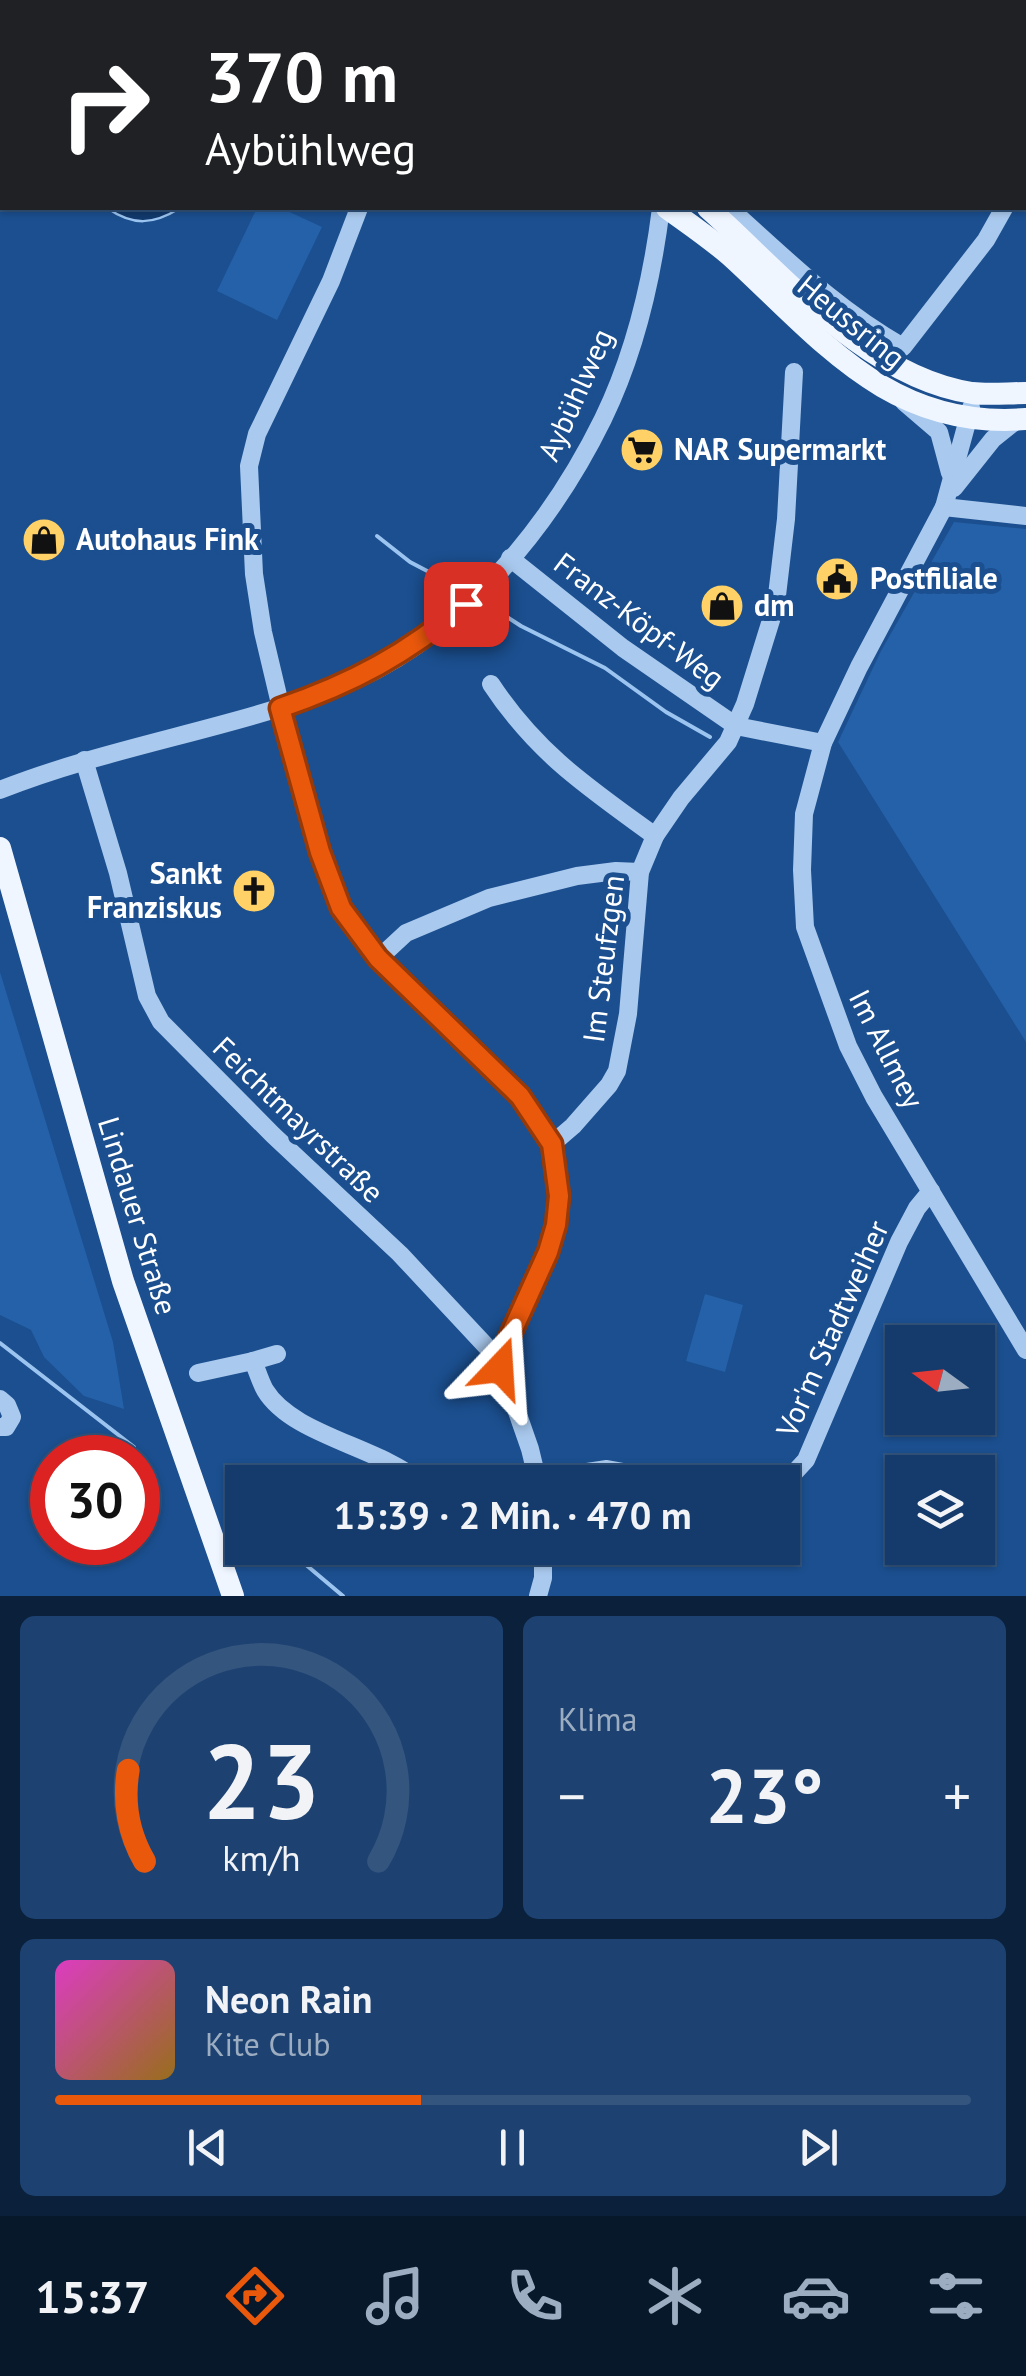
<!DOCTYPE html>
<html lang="de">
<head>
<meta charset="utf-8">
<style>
	body { margin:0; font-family:"PT Sans",sans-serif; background:#1d4271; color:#f1f3f6; height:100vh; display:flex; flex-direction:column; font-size:38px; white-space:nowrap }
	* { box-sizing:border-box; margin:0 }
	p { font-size:32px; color:#9dadc1 }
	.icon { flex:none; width:55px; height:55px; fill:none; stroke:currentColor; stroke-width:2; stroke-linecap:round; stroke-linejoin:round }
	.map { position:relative; height:1596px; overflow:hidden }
	.sheet { display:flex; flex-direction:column; gap:20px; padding:20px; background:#0b203b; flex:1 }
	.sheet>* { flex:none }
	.hud { position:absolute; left:0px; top:0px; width:1028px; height:210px; box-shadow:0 2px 8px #0004,0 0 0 2px #33557e; background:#202124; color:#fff; overflow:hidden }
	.needle { width:65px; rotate:285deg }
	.fabs { position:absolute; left:885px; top:1325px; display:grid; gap:20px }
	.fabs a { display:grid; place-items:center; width:110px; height:110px; border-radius:0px; background:#143b6b; box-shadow:0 2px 8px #0004,0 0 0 2px #33557e; font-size:50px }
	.speed { position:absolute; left:30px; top:1435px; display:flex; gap:20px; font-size:50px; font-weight:700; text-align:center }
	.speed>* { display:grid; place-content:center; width:130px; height:130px; border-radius:50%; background:#143b6b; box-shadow:0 2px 8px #0004,0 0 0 2px #33557e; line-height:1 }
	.speed .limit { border:15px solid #d22; background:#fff; color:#111 }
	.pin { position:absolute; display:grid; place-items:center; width:85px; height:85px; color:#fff; margin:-42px; border-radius:20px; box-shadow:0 5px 15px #0006 }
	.me { position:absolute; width:110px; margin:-55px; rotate:20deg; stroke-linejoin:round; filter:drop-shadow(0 0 8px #0008) }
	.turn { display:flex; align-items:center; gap:35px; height:210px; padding:0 40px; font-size:45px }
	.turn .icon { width:130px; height:130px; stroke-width:2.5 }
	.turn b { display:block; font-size:70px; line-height:85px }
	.big { font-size:75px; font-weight:600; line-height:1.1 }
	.sheet .tile { flex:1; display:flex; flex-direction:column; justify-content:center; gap:15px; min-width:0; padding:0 35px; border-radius:15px; background:#1d4271 }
	.sheet .dial { align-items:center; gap:0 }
	.dial svg { height:260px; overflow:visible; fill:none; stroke:#33557e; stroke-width:7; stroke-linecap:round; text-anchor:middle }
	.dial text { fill:#f1f3f6; stroke:none }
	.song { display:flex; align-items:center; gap:30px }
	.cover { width:120px; height:120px; border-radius:15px; background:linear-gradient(135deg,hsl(310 70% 55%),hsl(40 70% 35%)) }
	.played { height:10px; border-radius:5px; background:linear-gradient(90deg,#ea580c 40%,#33557e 40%) }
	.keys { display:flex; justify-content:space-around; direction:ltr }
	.heat { display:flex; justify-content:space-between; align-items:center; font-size:55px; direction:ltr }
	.sheet .tiles { flex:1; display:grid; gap:20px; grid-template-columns:1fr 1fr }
	.tile:last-child { grid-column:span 2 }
	.trip { position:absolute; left:225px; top:1465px; width:575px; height:100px; border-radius:0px; background:#143b6b; box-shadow:0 2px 8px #0004,0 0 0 2px #33557e; font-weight:600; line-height:100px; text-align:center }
	.tabs { display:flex; height:160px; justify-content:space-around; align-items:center; background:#08182b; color:#9dadc1 }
	.tabs .icon { width:70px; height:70px }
	.tabs .on { color:#ea580c }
	.tabs b { font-size:45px; color:#f1f3f6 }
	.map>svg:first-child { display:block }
	.green { fill:#2461a8 }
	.water { fill:#123a6d; stroke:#9cc4f0; stroke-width:2.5 }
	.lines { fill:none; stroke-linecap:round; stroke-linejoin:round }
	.stream { stroke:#9cc4f0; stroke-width:4 }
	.minor { stroke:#a9c9ee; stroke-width:18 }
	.major { stroke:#f0f6ff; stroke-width:22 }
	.route-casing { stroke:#983908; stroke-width:25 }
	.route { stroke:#ea580c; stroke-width:18 }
	.labels { text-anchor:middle; stroke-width:10; stroke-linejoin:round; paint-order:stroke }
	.street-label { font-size:30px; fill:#fff; stroke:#1b4f8f }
	.poi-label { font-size:30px; font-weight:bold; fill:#fff; stroke:#1b4f8f; text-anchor:start }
</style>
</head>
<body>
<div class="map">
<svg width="1026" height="1596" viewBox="0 0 1026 1596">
	<rect width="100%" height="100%" fill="#1b4f8f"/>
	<g class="green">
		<polygon points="257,208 281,208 322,227 277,320 217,291"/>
		<polygon points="954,522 1026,529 1026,1042 838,742 881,651"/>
		<polygon points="0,972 113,1342 124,1409 84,1396 44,1357 31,1330 0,1315"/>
		<polygon points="705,1294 743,1305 725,1372 686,1361"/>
	</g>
	<path class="water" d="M 107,208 L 180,208 C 153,225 133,226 107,208 Z"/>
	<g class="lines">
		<g class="stream">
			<polyline points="377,536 410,562 471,594"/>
			<polyline points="479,599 521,626 605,668 666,712 710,737"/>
			<polyline points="0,1343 134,1447"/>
			<polyline points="286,1548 343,1596"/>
		</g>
		<g class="minor">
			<polyline points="503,0 505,2"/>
			<polyline points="1025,169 1026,166"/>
			<polyline points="1025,184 1026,183"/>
			<polyline points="359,208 331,281 257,434 249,466 254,574 263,632 281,708 320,852 341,908 378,959 519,1096 552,1144 559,1196 556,1225 548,1252 499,1360"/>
			<path d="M 729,208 C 785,258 837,310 903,347 L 986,240 L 1004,208"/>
			<polyline points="904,402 939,432 950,473"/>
			<polyline points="971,408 944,507 859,667 823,743 804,814 802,870 805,927 848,1046 874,1097 1026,1350"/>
			<polyline points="954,488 993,439 1018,419"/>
			<polyline points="944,507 1026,516"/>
			<polyline points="510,558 623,648 736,726 823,743"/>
			<path d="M 491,684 C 537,754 589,788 655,836"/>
			<polyline points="84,760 118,873 147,996 161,1022 273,1135 400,1254 499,1360 530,1449 538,1482"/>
			<path d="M 0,790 C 109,747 226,730 335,689 C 454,644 548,531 603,419 C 635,353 652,280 661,208"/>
			<polyline points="378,959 406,933 489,898 577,876 616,871 640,872"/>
			<polyline points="552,1144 573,1126 609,1085 617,1071 628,1014 640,872 655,836 681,798 728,742 745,704 776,604 786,519 794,372"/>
			<path d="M 277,1354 L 253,1361 C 257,1370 260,1381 265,1390 C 292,1435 377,1446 420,1482"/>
			<polyline points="198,1373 253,1361"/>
			<polyline points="0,1399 7,1405 12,1417 6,1427 0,1427"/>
			<polyline points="521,1482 607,1469 678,1482"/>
			<polyline points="782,1486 806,1460 899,1242 917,1208 931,1191"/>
			<polyline points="538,1596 543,1578 543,1548"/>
		</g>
		<g class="major">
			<polyline points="152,0 160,2"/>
			<polyline points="253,0 261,2"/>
			<path d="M 667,208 C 689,224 713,240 734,259 C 823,341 891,430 1026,419"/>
			<path d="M 708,208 C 783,275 867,377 972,393 C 989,395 1008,393 1026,393"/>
			<polyline points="0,848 123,1281 233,1596"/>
		</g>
	</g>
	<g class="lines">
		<defs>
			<path id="route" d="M 466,604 C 407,654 353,683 280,708 L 320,852 L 341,908 L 378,958 L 520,1096 L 552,1144 L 559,1196 L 556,1225 L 548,1252 L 499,1360 L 500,1368"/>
		</defs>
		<use href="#route" class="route-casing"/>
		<use href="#route" class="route"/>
	</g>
	<defs>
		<symbol id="supermarket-disc" viewBox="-11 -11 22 22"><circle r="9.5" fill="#ffd166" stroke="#1b4f8f"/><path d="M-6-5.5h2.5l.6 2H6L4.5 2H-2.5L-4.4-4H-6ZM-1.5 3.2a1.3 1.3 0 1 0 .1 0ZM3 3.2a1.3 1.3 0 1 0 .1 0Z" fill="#111"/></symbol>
		<symbol id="shop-disc" viewBox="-11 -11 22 22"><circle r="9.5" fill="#ffd166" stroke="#1b4f8f"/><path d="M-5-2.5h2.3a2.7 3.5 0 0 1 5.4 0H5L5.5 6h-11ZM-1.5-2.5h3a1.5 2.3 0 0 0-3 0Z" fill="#111"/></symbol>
		<symbol id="civic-disc" viewBox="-11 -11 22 22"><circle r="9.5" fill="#ffd166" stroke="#1b4f8f"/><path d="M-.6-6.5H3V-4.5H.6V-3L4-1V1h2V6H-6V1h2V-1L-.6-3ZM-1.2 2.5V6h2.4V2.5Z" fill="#111"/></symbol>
		<symbol id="church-disc" viewBox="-11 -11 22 22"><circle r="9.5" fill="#ffd166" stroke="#1b4f8f"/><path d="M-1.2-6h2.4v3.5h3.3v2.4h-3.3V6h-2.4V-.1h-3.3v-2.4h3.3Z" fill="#111"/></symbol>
	</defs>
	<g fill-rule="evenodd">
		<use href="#supermarket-disc" x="617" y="425" width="50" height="50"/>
		<use href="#shop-disc" x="19" y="515" width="50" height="50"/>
		<use href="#civic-disc" x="812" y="554" width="50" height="50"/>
		<use href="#shop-disc" x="697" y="581" width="50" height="50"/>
		<use href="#church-disc" x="229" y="866" width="50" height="50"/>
	</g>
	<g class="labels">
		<g class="street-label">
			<text transform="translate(851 322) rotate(39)" y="10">Heussring</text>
			<text transform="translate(576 395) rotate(-66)" y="10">Aybühlweg</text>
			<text transform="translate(639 621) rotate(37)" y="10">Franz-Köpf-Weg</text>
			<text transform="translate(604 959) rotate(-83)" y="10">Im Steufzgen</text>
			<text transform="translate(886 1049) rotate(63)" y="10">Im Allmey</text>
			<text transform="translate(298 1120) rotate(44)" y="10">Feichtmayrstraße</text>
			<text transform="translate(137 1216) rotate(73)" y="10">Lindauer Straße</text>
			<text transform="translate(833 1329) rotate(-66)" y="10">Vor'm Stadtweiher</text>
		</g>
		<g class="poi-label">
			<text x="674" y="460">NAR Supermarkt</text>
			<text x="76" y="550">Autohaus Fink</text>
			<text x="870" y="589">Postfiliale</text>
			<text x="754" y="616">dm</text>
			<text x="222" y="884" text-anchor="end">Sankt<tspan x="222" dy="34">Franziskus</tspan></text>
		</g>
	</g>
</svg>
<div class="fabs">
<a><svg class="needle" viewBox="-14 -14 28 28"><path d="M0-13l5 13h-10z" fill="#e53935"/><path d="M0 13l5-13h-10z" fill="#9dadc1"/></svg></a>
<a><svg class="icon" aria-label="layers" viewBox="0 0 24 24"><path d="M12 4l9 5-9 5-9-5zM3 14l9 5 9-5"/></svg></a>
</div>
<div class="speed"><div class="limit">30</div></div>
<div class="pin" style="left:466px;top:604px;background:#d93025"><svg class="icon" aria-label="arrive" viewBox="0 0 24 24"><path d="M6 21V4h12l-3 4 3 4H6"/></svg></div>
<svg class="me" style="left:500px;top:1368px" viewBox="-20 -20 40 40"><path d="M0-17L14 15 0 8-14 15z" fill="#ea580c" stroke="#fff" stroke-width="4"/></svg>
<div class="trip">15:39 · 2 Min. · 470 m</div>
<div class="hud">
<div class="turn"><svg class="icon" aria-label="right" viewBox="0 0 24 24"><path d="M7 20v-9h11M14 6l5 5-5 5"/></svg><div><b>370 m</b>Aybühlweg</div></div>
</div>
</div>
<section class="sheet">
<div class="tiles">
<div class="tile dial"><svg viewBox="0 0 100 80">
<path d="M14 69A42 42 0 1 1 86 69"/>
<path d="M14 69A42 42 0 0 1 9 41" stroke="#ea580c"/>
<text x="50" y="56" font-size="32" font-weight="700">23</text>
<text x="50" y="72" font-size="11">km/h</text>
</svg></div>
<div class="tile"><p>Klima</p>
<div class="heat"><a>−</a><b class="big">23°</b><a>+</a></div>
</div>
<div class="tile">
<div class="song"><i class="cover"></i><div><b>Neon Rain</b><p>Kite Club</p></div></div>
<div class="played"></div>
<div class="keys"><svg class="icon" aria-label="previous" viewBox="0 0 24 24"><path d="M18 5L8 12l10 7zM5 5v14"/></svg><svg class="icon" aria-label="pause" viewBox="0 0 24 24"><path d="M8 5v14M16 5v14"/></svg><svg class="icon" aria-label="next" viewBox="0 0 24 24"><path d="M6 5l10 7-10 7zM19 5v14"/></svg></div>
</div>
</div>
</section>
<nav class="tabs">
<b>15:37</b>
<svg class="icon on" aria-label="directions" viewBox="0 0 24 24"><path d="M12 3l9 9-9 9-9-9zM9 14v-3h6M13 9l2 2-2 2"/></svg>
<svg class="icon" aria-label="music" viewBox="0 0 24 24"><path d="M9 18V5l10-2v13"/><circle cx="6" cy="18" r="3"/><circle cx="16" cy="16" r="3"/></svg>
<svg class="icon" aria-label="phone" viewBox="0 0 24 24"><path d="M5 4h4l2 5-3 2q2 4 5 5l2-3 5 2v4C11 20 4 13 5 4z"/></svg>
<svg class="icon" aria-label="climate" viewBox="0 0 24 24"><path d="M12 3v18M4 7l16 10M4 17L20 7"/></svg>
<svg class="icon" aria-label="car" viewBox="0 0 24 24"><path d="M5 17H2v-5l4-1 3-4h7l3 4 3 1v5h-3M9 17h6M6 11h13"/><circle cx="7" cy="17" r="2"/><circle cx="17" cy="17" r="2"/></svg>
<svg class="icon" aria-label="filters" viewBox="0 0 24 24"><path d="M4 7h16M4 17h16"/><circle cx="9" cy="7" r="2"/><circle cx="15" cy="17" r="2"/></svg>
</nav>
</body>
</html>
